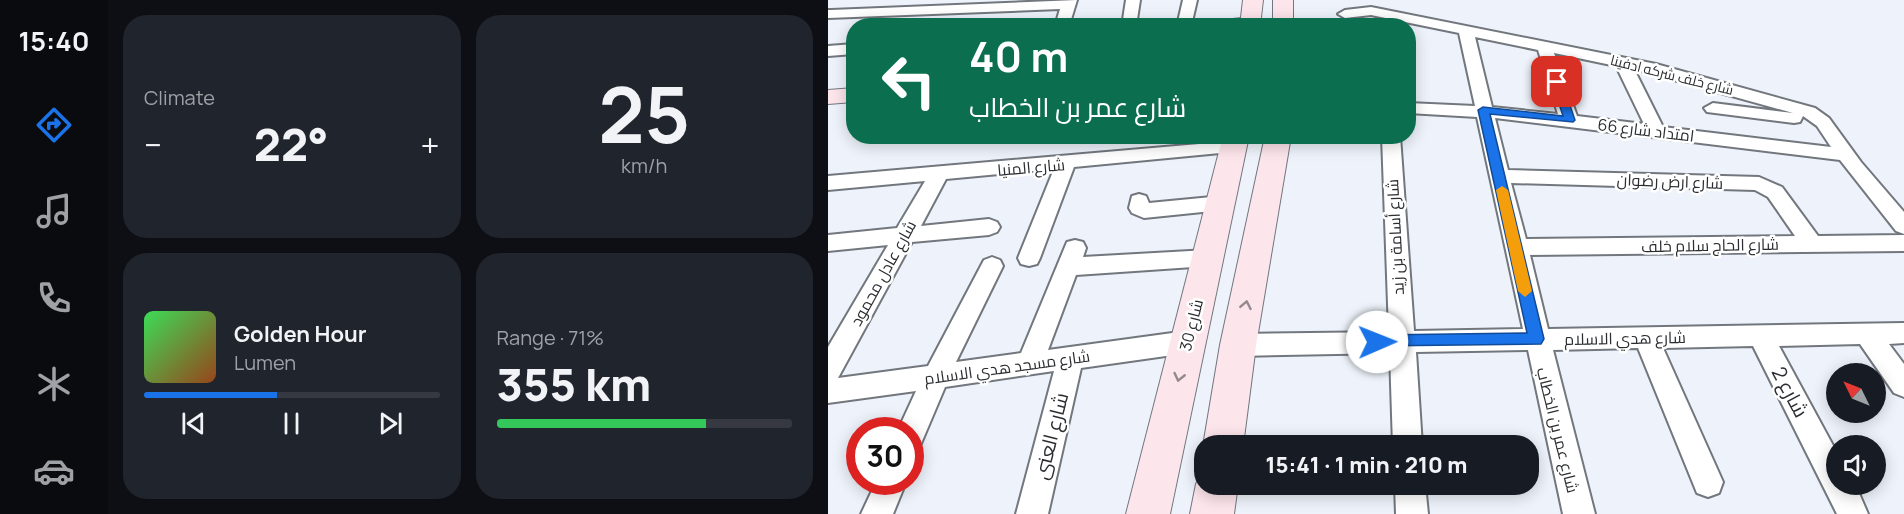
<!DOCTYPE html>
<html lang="en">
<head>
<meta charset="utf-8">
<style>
	body { margin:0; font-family:Manrope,Cairo,sans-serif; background:#20242c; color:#f1f3f6; height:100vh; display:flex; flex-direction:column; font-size:22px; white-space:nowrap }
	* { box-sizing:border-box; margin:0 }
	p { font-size:20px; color:#9ea1a6 }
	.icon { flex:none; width:33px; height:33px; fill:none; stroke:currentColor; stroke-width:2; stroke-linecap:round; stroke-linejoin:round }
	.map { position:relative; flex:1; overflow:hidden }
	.panel { display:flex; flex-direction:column; gap:15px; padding:15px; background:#0d0f14; width:720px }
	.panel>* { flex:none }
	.hud { position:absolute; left:18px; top:18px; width:570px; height:126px; border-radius:24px; box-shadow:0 3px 15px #0003; background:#0b6e4f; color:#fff; overflow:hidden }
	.needle { width:39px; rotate:313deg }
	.tools { position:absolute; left:998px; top:363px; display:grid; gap:12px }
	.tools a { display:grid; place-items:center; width:60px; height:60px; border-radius:50%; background:#171b24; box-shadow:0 3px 15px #0003; font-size:30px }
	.speed { position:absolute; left:18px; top:417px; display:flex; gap:12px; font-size:30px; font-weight:700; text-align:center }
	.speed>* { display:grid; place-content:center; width:78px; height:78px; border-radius:50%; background:#171b24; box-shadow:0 3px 15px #0003; line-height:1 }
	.speed .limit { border:9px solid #d22; background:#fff; color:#111 }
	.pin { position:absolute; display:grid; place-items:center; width:51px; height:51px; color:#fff; margin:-26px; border-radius:12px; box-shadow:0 3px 9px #0006 }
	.me { position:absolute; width:66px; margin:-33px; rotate:89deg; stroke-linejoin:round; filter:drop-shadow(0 0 4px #0008) }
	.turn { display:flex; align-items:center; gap:21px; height:126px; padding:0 24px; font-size:27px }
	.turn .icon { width:78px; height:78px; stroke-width:2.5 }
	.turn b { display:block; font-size:42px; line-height:51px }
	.big { font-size:45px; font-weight:800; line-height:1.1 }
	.panel .card { flex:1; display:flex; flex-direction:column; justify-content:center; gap:9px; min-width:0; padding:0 21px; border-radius:24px; background:#20242c }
	.panel .dial { align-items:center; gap:0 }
	.dial b { font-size:78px; line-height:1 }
	.song { display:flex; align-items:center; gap:18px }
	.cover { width:72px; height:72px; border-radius:9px; background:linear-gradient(135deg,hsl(130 70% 55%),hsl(20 70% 35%)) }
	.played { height:6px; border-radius:3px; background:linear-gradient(90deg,#1a73e8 45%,#363941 45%) }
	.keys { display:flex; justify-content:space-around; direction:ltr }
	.heat { display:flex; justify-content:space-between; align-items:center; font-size:33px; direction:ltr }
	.charge { height:9px; border-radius:4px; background:linear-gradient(90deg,#34c759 71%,#363941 0) }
	.panel .tiles { flex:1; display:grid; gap:15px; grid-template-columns:repeat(2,1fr) }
	.trip { position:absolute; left:366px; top:435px; width:345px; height:60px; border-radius:24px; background:#171b24; box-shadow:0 3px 15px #0003; font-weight:800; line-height:60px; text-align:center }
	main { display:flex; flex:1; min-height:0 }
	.menu { display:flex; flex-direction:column; width:108px; justify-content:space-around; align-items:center; background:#090b0e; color:#9ea1a6 }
	.menu .icon { width:42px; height:42px }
	.menu .current { color:#1a73e8 }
	.menu b { font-size:27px; color:#f1f3f6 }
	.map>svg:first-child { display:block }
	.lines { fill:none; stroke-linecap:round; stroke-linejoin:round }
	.street-casing { stroke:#72777e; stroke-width:4 }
	.secondary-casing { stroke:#72777e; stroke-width:2 }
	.street { fill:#fff; fill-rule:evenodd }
	.secondary { fill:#fce5eb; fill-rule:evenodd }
	.oneway { stroke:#94898e }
	.route { fill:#1a73e8; stroke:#114b97; stroke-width:1.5 }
	.slow { fill:#f59e0b }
	.labels { text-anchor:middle; stroke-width:5; stroke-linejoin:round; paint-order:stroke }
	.far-street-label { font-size:14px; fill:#2b2d30; stroke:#fff }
	.street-label { font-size:16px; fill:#2b2d30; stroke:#fff }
	.near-street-label { font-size:20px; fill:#2b2d30; stroke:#fff }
</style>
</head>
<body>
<main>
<nav class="menu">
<b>15:40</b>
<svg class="icon current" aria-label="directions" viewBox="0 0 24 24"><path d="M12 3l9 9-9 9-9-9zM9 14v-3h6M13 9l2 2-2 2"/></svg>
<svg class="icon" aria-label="music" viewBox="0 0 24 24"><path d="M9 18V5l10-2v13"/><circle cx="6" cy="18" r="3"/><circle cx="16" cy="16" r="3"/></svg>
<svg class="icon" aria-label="phone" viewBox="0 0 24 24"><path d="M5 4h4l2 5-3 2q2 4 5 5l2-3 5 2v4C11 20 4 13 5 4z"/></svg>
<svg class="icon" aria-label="climate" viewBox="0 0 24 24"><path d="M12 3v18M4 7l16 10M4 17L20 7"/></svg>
<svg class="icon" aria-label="car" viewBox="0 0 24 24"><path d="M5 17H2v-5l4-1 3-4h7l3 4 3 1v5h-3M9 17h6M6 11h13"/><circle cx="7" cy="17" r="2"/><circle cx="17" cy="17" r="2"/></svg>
</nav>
<section class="panel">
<div class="tiles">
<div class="card"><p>Climate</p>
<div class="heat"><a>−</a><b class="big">22°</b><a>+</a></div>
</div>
<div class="card dial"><b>25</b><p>km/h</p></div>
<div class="card">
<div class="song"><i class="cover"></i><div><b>Golden Hour</b><p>Lumen</p></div></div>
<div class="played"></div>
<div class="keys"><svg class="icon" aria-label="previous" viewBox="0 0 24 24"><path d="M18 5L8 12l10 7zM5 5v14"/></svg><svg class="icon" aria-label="pause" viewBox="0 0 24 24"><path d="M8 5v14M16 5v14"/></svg><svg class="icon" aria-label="next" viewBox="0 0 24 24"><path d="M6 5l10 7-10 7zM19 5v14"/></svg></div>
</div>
<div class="card"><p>Range · 71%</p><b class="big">355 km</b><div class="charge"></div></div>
</div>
</section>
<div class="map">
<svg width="1076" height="514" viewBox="0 0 1076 514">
	<rect width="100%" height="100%" fill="#eef3fb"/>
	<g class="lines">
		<defs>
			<g id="street">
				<polygon points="249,0 241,26 227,26 232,9 0,18 0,10 3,10"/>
				<polygon points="298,0 312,0 308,26 294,26"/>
				<polygon points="355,0 369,0 363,26 349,26"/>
				<path d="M 543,7 L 828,64 L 987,108 L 1001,118 L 1033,162 L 1076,212 L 1076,234 L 1068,231 L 1012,160 L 667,118 L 680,170 L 931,177 L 954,187 L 990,236 L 1076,235 L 1076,251 L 702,255 L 720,329 L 1076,323 L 1076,343 L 1061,344 L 1076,364 L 1076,397 L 1066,393 L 1032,344 L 951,346 L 1008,451 L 1008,484 L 1027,484 L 1040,514 L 1009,514 L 925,346 L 835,348 L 895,482 L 891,493 L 880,497 L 869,493 L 810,348 L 725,350 L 767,514 L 735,514 L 700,350 L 588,352 L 594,446 L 565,446 L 562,353 L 410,356 L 401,353 L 397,345 L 401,337 L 410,334 L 561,332 L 554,136 L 572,136 L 586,331 L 695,329 L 649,117 L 580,113 L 580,103 L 647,106 L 631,33 L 543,15 L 517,18 L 510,14 L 517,10 ZM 647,37 L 710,50 L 730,114 L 664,107 ZM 726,53 L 788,66 L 816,124 L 749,116 ZM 806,69 L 965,113 L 885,103 L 876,108 L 879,112 L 966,123 L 972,122 L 975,116 L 989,126 L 1003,147 L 835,127 ZM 683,183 L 927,190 L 940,197 L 967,236 L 698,239 Z"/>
				<polygon points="423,18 428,19 430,22 428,25 379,26 386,22"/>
				<polygon points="26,44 26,54 0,56 0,46"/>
				<polygon points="406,141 413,143 415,147 413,151 246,167 212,258 209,264 201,266 193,264 190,258 226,169 118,179 93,226 161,219 169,222 172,227 169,232 161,235 84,242 10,378 100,366 156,260 164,257 172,260 175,266 128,362 193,353 239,242 247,240 255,242 258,248 255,257 380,250 388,252 391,258 388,264 380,266 248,275 220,350 359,331 368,334 372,342 368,350 359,353 253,368 220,514 188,514 226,371 117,387 92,446 82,449 82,430 70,430 88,391 0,403 0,347 60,245 0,251 0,235 69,228 97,181 0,190 0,176"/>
				<polygon points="311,194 318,196 321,203 394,196 401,198 404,203 401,208 394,210 316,218 304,213 301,208 304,196"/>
				<polygon points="48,482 78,482 65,514 33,514"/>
				<polygon points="567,484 597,484 600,514 568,514"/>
			</g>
			<g id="secondary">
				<polygon points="415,0 435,0 432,26 412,26"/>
				<rect x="445" y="0" width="20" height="26"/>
				<polygon points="26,88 26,102 0,104 0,90"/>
				<polygon points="395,136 421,136 342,514 298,514"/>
				<polygon points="437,136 463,136 428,345 415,446 376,446 376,450 375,446 392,345"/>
				<polygon points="376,468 376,484 410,484 406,514 362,514 368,484"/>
			</g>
		</defs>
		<use href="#street" class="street-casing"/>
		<use href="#secondary" class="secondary-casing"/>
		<use href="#street" class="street"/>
		<use href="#secondary" class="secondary"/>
	</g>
	<defs><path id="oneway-chevron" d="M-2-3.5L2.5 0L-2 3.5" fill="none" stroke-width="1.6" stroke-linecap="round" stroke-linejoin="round" transform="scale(1.5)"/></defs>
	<g class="oneway">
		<use href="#oneway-chevron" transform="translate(418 305) rotate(-79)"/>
		<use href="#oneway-chevron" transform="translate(351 377) rotate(103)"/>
	</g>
	<polygon class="route" points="729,79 734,82 747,120 745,122 662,114 716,339 713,344 544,346 542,342 549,335 699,333 650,110 655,107 735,116 724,82"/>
	<polygon class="slow" points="674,186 680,190 704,291 697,297 690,291 668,190"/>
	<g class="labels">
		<g class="far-street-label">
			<text transform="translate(844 75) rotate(14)" y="5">شارع خلف شركه ادفينا</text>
		</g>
		<g class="street-label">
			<text transform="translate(818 130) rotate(7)" y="6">امتداد شارع 66</text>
			<text transform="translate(203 167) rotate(-5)" y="6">شارع المنيا</text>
			<text transform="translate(842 181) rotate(2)" y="6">شارع ارض رضوان</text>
			<text transform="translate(567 237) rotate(-93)" y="6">شارع أسامة بن زيد</text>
			<text transform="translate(882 245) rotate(-1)" y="6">شارع الحاج سلام خلف</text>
			<text transform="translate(55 273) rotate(-61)" y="6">شارع عادل محمود</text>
			<text transform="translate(363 325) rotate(-76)" y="6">شارع 30</text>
			<text transform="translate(797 338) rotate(-1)" y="6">شارع هدي الاسلام</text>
			<text transform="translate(179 367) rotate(-8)" y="6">شارع مسجد هدي الاسلام</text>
			<text transform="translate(730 430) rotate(76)" y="6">شارع عمر بن الخطاب</text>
		</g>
		<g class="near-street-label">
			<text transform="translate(962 392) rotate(62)" y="7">شارع 2</text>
			<text transform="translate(223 436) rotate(-76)" y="7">شارع العنى</text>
		</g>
	</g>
</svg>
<div class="tools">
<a><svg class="needle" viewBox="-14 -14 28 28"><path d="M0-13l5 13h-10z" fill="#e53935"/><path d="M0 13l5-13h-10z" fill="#9ea1a6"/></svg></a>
<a><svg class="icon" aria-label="sound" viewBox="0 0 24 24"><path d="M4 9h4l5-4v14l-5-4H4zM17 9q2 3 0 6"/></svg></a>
</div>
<div class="speed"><div class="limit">30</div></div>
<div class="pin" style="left:729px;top:82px;background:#d93025"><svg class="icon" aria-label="arrive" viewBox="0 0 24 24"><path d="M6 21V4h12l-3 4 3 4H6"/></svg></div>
<svg class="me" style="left:549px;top:342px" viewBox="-20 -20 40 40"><circle r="19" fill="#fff"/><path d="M0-13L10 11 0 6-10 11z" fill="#1a73e8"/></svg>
<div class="trip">15:41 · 1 min · 210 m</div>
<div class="hud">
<div class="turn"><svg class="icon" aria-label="left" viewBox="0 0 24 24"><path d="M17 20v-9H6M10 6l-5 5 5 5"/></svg><div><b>40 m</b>شارع عمر بن الخطاب</div></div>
</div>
</div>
</main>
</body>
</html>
